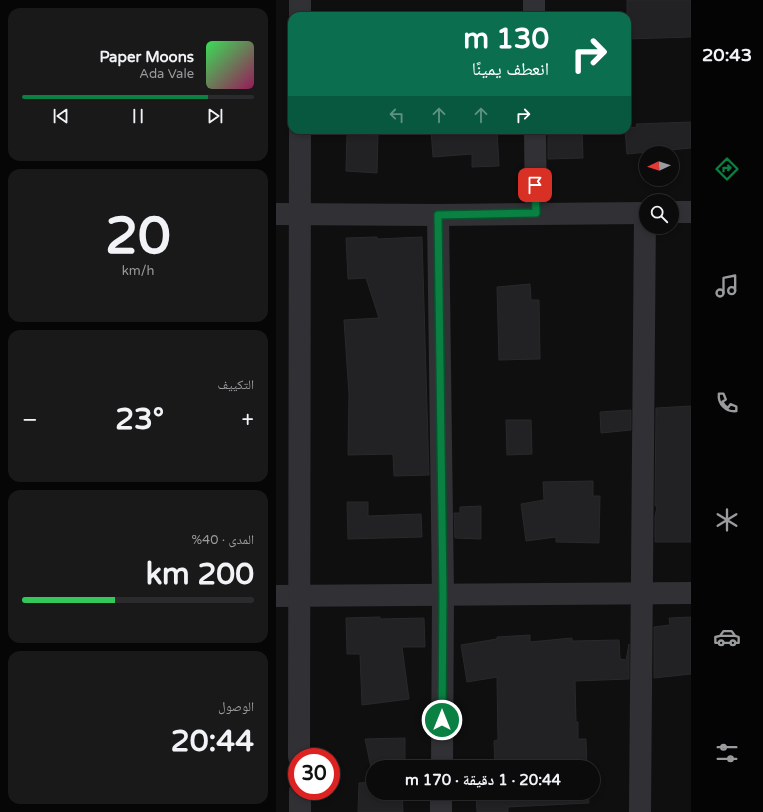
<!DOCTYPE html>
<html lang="ar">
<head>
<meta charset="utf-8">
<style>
	body { margin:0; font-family:"Varela Round","Noto Naskh Arabic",sans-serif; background:#19191a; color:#f1f3f6; direction:rtl; height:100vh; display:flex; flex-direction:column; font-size:15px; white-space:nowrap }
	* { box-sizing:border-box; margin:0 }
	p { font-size:13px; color:#9a9b9d }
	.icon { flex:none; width:22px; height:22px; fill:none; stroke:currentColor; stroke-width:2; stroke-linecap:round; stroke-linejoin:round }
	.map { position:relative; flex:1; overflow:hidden; direction:ltr }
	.panel { display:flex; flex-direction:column; gap:8px; padding:8px; background:#060607; width:276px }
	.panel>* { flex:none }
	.top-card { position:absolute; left:12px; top:12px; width:343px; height:122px; border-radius:12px; box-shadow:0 2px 6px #0003,0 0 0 1px #2b2b2d; direction:rtl; background:#0b6e4f; color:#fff; overflow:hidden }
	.needle { width:26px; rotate:266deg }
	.tools { position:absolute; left:363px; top:146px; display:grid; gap:8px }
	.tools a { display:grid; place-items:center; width:40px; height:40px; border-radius:50%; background:#0b0b0c; box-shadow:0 2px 6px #0003,0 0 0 1px #2b2b2d; font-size:20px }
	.speed { position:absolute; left:12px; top:748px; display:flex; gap:8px; font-size:20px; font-weight:700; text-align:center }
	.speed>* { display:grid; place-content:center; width:52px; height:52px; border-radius:50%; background:#0b0b0c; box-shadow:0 2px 6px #0003,0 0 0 1px #2b2b2d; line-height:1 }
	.speed .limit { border:6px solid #d22; background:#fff; color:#111 }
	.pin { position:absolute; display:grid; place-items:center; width:34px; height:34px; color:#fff; margin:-17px; border-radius:8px; box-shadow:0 2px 6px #0006 }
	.me { position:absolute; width:44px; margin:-22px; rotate:0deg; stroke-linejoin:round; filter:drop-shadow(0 0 3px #0008) }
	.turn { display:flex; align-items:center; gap:14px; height:84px; padding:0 16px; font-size:18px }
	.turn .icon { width:52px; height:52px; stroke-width:2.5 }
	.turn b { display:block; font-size:28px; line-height:34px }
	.lanes { display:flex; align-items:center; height:38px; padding:0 16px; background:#0003; justify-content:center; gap:20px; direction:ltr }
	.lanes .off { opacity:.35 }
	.big { font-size:30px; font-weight:700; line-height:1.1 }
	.panel .widget { flex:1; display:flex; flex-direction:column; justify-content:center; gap:6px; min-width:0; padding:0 14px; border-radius:12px; background:#19191a }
	.panel .dial { align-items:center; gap:0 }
	.dial b { font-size:52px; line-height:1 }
	.song { display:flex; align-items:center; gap:12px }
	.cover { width:48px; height:48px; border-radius:6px; background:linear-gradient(135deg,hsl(130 70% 55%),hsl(330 70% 35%)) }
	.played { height:4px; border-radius:2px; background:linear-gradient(90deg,#0b8043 80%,#2b2b2d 80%) }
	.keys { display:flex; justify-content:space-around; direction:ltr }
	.heat { display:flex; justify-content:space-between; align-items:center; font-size:22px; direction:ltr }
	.charge { height:6px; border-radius:3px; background:linear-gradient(90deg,#34c759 40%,#2b2b2d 0) }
	.trip { position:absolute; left:90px; top:760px; width:234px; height:40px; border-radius:20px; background:#0b0b0c; box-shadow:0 2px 6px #0003,0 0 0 1px #2b2b2d; font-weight:700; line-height:40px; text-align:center; direction:rtl }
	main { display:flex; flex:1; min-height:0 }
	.tabs { display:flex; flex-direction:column; width:72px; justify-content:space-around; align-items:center; background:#040405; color:#9a9b9d }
	.tabs .icon { width:28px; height:28px }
	.tabs .selected { color:#0b8043 }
	.tabs b { font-size:18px; color:#f1f3f6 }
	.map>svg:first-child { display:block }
	.building { fill:#222224; stroke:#29292c }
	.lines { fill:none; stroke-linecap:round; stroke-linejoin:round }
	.minor { stroke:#313135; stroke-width:22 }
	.route-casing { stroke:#07532c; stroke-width:10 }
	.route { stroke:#0b8043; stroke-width:7 }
</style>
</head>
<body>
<main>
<nav class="tabs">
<b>20:43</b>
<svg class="icon selected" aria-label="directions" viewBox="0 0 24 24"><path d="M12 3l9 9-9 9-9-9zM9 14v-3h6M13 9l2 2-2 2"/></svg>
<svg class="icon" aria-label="music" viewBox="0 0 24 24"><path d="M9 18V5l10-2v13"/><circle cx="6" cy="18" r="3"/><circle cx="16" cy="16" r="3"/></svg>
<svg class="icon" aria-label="phone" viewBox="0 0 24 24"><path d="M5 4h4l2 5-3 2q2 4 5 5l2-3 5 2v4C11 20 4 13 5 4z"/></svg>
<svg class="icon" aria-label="climate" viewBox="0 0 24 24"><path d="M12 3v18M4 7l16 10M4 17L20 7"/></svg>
<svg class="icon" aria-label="car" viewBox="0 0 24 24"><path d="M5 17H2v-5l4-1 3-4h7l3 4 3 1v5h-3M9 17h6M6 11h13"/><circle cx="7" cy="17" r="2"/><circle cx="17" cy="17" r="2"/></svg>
<svg class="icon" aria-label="filters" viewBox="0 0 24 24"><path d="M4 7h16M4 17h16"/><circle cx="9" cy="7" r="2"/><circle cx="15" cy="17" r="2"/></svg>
</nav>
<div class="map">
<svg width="415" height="812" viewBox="0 0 415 812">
	<rect width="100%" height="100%" fill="#0f0f10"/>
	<g class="building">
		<polygon points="351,0 415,0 415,37 351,39"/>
		<polygon points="415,122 415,148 351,154 349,130 351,128 361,127 360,124"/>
		<polygon points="155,130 221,130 223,166 196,167 196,154 157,157"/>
		<polygon points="272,130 306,130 307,158 272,159"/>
		<polygon points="71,134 102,135 101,173 70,171"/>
		<polygon points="101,237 101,239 146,237 153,475 118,476 117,454 72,455 73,394 68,320 103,318 90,278 72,279 70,238"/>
		<polygon points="254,284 255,300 263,300 264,359 223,360 221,287"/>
		<polygon points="415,406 415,542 379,542 379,517 381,506 379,506 380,408"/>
		<polygon points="355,410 355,430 325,433 324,412"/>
		<polygon points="230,420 255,420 256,454 231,455"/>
		<polygon points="317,481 317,496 324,496 323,543 280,542 280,537 250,541 245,504 268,500 267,482"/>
		<polygon points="71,502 92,502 92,516 145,514 146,537 72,539"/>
		<polygon points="205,506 205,539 179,538 178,513 184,513 184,507"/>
		<polygon points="104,617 104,619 148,618 149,647 126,647 133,699 86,705 84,654 71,654 70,618"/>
		<polygon points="415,617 415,674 378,678 378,627 394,625 393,618"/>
		<polygon points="254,635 254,642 296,638 296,641 343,640 344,659 350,660 353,644 353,679 299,681 300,722 302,722 302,739 310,739 311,767 199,767 199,765 219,765 218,741 222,740 221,677 191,682 185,645 221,639 221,637"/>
		<polygon points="129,738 129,767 97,767 97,777 89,739"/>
		<polygon points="97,782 97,793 126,793 127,812 82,812 83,783"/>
		<polygon points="200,793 312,793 313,803 232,807 232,812 201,812"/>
	</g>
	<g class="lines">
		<g class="minor">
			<polyline points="24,16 24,0"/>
			<polyline points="258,16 258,0"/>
			<polyline points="259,130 260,213"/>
			<polyline points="396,212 415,212"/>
			<polyline points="0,214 162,215 370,213"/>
			<polyline points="162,215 167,595 166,767"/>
			<polyline points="0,596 415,593"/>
			<polyline points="23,757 24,130"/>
			<polyline points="24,791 24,812"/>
			<polyline points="165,812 165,793"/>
			<polyline points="364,812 369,213"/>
		</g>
	</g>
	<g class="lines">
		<defs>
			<polyline id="route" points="166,720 167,595 162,215 260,213 259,185"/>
		</defs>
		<use href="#route" class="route-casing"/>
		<use href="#route" class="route"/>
	</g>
</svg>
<div class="tools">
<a><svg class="needle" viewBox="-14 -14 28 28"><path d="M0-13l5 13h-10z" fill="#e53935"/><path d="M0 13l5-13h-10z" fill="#9a9b9d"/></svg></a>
<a><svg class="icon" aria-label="search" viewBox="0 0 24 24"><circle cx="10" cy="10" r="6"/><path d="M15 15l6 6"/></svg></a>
</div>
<div class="speed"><div class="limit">30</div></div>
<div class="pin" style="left:259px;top:185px;background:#d93025"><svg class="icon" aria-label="arrive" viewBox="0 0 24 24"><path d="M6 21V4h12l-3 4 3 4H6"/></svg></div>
<svg class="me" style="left:166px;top:720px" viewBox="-20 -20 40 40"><circle r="17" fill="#0b8043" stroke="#fff" stroke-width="3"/><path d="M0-11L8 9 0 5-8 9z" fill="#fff"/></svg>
<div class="trip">20:44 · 1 دقيقة · 170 m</div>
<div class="top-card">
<div class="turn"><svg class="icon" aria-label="right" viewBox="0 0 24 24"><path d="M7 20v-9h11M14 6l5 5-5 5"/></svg><div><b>130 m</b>انعطف يمينًا</div></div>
<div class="lanes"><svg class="icon off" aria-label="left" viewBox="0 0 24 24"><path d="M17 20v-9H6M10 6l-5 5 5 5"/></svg><svg class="icon off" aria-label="ahead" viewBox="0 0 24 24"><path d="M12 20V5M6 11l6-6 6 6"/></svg><svg class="icon off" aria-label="ahead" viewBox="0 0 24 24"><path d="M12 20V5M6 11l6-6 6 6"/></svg><svg class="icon" aria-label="right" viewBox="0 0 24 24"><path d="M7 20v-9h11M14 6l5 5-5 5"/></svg></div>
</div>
</div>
<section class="panel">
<div class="widget">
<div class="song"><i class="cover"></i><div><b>Paper Moons</b><p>Ada Vale</p></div></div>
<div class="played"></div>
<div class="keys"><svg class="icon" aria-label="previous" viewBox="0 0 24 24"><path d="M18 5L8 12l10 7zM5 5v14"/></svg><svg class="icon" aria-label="pause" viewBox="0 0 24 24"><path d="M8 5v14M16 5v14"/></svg><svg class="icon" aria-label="next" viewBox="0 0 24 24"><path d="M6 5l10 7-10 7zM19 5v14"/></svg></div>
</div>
<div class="widget dial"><b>20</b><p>km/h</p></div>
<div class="widget"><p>التكييف</p>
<div class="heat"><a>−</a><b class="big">23°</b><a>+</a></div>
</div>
<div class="widget"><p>المدى · 40%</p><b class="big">200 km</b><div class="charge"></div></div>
<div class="widget"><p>الوصول</p><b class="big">20:44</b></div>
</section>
</main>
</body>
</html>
